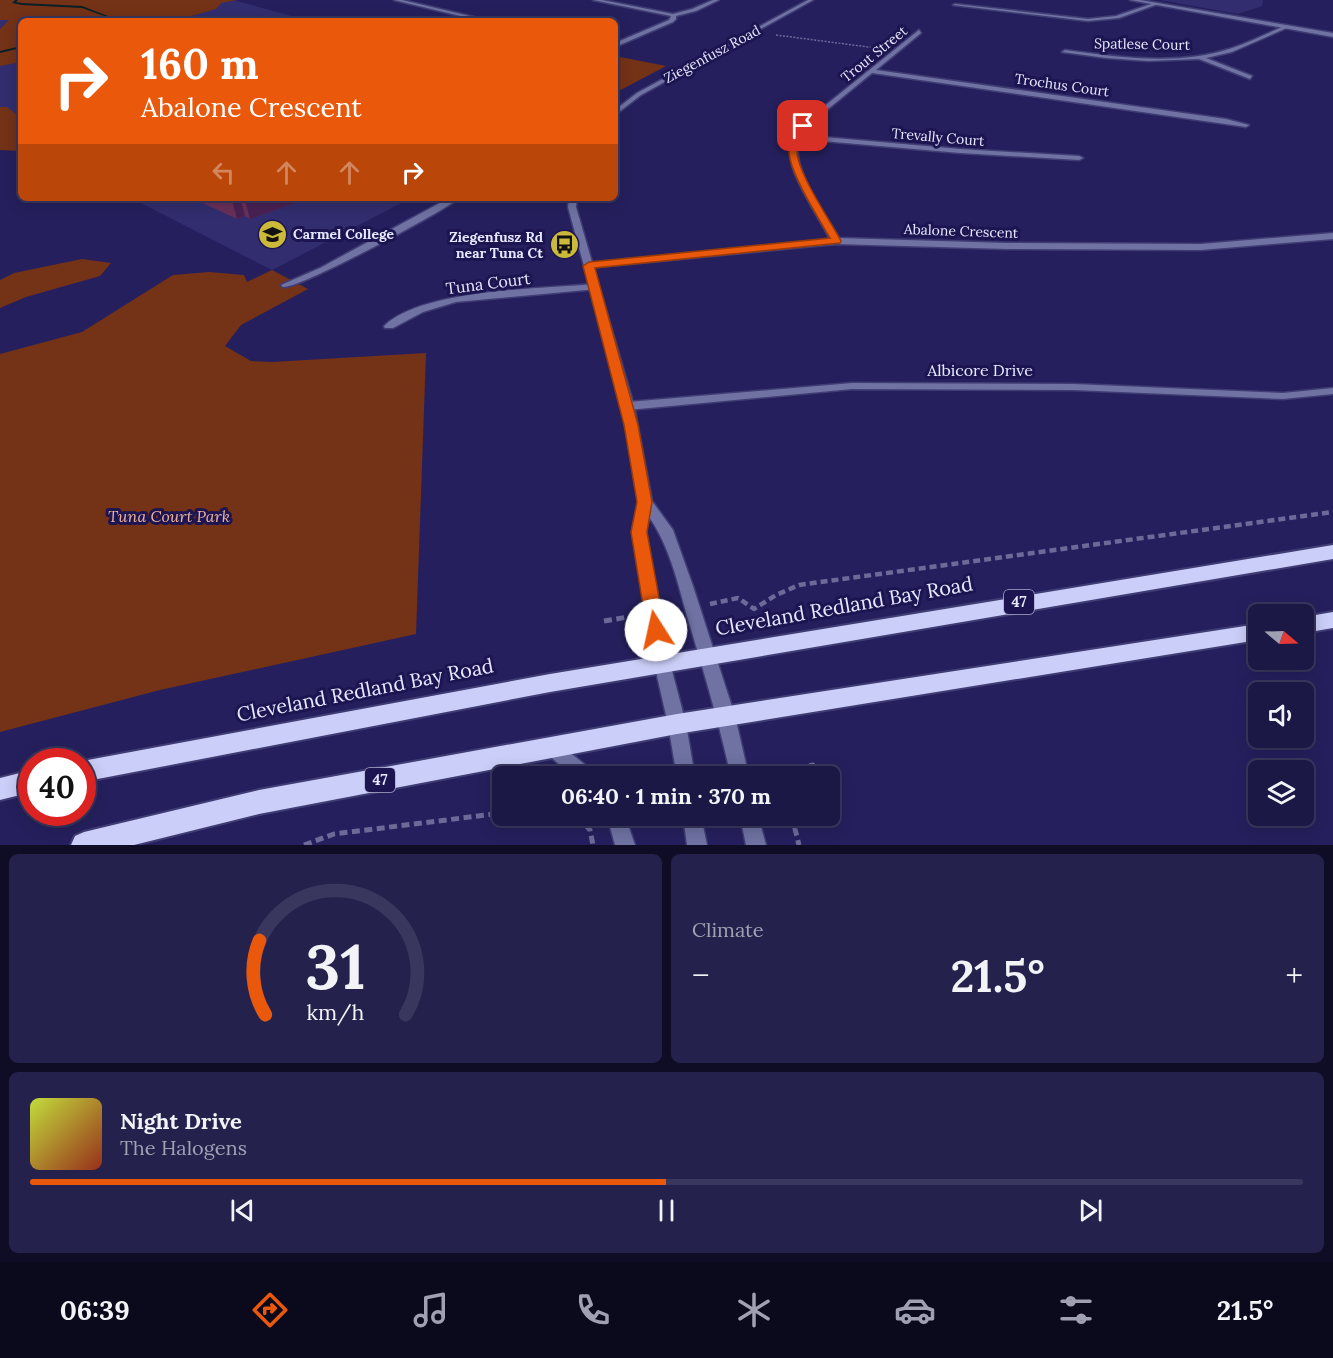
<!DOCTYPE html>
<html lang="en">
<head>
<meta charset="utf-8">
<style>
	body { margin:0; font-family:Lora,serif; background:#25214d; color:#f1f3f6; height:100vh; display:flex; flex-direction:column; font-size:22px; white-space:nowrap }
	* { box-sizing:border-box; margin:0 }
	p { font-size:20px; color:#a0a0b3 }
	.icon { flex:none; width:33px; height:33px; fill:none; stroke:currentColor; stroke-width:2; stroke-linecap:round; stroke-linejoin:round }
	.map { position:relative; height:845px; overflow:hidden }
	.details { display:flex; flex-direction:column; gap:9px; padding:9px; background:#0f0d26; flex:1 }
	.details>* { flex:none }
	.banner { position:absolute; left:18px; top:18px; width:600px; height:183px; border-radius:9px; box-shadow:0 3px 15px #0003,0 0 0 2px #3a375f; background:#ea580c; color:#fff; overflow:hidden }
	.needle { width:39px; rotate:109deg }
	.tools { position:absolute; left:1248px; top:604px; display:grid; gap:12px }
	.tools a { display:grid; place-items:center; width:66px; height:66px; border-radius:9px; background:#1c1846; box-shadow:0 3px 15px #0003,0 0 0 2px #3a375f; font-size:30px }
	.speed { position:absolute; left:18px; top:748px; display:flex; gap:12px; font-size:30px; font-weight:700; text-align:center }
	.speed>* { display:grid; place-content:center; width:78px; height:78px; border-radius:50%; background:#1c1846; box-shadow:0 3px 15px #0003,0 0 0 2px #3a375f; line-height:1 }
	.speed .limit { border:9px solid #d22; background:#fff; color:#111 }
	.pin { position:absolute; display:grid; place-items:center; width:51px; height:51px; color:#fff; margin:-26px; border-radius:12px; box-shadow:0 3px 9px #0006 }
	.me { position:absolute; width:66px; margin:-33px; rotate:350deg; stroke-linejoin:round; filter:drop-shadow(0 0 4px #0008) }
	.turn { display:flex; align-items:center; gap:21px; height:126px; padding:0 24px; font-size:27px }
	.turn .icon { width:78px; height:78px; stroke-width:2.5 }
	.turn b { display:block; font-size:42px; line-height:51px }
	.lanes { display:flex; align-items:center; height:57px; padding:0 24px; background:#0003; justify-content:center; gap:30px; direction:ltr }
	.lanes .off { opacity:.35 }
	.big { font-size:45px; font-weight:700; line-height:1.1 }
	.details .tile { flex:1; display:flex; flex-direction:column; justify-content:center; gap:9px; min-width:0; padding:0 21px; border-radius:9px; background:#25214d }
	.details .dial { align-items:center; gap:0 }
	.dial svg { height:156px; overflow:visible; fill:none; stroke:#3a375f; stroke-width:7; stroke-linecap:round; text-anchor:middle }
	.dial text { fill:#f1f3f6; stroke:none }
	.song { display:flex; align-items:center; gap:18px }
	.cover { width:72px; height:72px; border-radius:9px; background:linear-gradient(135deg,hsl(70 70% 55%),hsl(10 70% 35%)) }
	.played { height:6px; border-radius:3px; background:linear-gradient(90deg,#ea580c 50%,#3a375f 50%) }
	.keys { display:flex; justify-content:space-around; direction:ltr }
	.heat { display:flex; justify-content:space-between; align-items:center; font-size:33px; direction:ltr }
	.details .tiles { flex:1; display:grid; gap:9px; grid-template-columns:1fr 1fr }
	.tile:last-child { grid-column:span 2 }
	.trip { position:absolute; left:492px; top:766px; width:348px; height:60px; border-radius:9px; background:#1c1846; box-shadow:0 3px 15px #0003,0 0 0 2px #3a375f; font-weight:700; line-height:60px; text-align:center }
	.menu { display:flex; height:96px; justify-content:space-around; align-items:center; background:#0b0a1c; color:#a0a0b3 }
	.menu .icon { width:42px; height:42px }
	.menu .current { color:#ea580c }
	.menu b { font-size:27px; color:#f1f3f6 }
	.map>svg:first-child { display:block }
	.built { fill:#322d6e }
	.green { fill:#743217 }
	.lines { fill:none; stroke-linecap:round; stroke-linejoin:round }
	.stream { fill:#082027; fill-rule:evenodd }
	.minor-casing { stroke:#403c74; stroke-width:3 }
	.tertiary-casing { stroke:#403c74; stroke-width:3 }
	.trunk-casing { stroke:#403c74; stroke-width:4 }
	.path-far2 { stroke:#6c6a99; stroke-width:1.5; stroke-dasharray:2 1.5; stroke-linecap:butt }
	.path-far1 { stroke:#6c6a99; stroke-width:4.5; stroke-dasharray:7 4; stroke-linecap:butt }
	.path { stroke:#6c6a99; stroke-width:5; stroke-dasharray:8 4.5; stroke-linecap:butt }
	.minor { fill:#6f72a2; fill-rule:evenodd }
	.tertiary { fill:#6f72a2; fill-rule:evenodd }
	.trunk { fill:#cbcef8; fill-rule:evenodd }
	.wall { fill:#683059 }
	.shaded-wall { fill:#482153 }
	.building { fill:#76446b; stroke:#885d82; stroke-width:1.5 }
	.route { fill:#ea580c; stroke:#983908; stroke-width:1.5 }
	.labels { text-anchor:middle; stroke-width:6; stroke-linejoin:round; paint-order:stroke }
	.far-street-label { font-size:14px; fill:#e6e8ff; stroke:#1d1551 }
	.far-poi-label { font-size:14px; font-weight:bold; fill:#e6e8ff; stroke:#1d1551; text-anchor:start }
	.shield { fill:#1d1551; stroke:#aaa9cb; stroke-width:1.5 }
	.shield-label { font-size:15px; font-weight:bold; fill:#e6e8ff }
	.street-label { font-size:16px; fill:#e6e8ff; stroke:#1d1551 }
	.park-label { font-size:16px; font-style:italic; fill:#edb19a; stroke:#1d1551 }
	.near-street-label { font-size:20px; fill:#e6e8ff; stroke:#1d1551 }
</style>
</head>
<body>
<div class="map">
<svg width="1333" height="845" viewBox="0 0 1333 845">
	<rect width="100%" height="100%" fill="#25205d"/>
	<g class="built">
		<polygon points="41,0 233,0 310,21 21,21 21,142 0,131 0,8"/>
		<polygon points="1160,0 1263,0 1262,6 1238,14"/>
		<polygon points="131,198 411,198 272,270"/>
	</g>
	<g class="green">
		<polygon points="0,0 237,0 221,3 216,9 174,21 21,21 21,62 0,66 0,29 9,20 0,20"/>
		<polygon points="615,56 666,66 615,93"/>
		<polygon points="0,107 7,107 21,118 21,151 0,150"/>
		<polygon points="82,259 111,263 100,276 26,297 0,308 0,280 14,273"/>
		<polygon points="272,270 308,289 241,325 225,346 251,361 272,362 426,353 416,634 160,690 0,732 0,354 82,332 173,275 209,272 244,275 247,282"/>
	</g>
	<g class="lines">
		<g class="stream">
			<polygon points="15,0 18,0 16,2 22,3 82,6 108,16 106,21 102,21 104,16 82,8 22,5 12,3"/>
			<polygon points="21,46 21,48 0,53 0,51"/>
		</g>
		<defs>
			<g id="minor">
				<polygon points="394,0 402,0 491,21 481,21"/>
				<polygon points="593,0 602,0 673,14 692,9 713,0 719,0 696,11 676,16 676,19 673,22 615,47 615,43 669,20 671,16"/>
				<polygon points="1154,3 1158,4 1119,18 1088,21 953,5 955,4 1088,19 1116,16"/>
				<path d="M 1284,26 L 1289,27 L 1232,52 L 1206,58 L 1252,76 L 1250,79 L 1199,59 L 1148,61 L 1106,58 L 1062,52 L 1065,50 C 1118,57 1177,66 1229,49 C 1248,43 1266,34 1284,26 Z"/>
				<path d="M 919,30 L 921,33 L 876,70 L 1226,119 L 1249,125 L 1246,127 L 872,73 L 806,127 L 801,135 L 960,149 L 1079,156 L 1083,158 L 1079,160 L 960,153 L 799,139 C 790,168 825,214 839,238 L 1007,243 L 1201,244 L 1333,233 L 1333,239 L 1201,250 L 1007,249 L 836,244 L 586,268 L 586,264 L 589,263 L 830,239 C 819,217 788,173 790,150 C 790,140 795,133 801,125 Z"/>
				<path d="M 449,198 L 459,198 C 443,212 299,289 283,287 L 281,285 L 320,268 Z"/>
				<path d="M 594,284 L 599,287 L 597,289 L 456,302 L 423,312 L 393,328 L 385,328 L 384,326 C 423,289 540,289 594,284 Z"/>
				<polygon points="852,383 1074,384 1283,393 1333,388 1333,394 1283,399 1074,390 852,389 628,410 622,406 628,402"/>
			</g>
			<g id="tertiary">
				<polygon points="808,0 813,0 641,95 615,115 615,110 637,93"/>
				<polygon points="1130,0 1140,0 1333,33 1333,37"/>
				<path d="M 569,198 L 577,198 L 576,207 L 634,406 L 652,501 L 673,530 L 693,586 L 735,716 L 749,777 L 731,777 C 719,722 703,669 687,616 C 678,583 669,545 649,517 L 646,532 L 670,663 L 686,724 L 695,777 L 677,777 L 668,724 L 654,663 L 632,532 L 638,502 L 622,406 L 568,207 Z"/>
				<polygon points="552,740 558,743 593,771 596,777 574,777 546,753 543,748 546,743"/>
				<polygon points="607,816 625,816 635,845 615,845"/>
				<polygon points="683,816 701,816 707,845 687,845"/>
				<polygon points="740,816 758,816 766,845 746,845"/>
			</g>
			<g id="trunk">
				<polygon points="1333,545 1333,559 550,692 82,782 82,762 77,762 550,674"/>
				<polygon points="1333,612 1333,628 1304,633 1304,617"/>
				<polygon points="1258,624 1258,640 677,734 259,814 134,845 71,845 75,836 84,832 259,790 677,714"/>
				<polygon points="32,770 32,792 0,800 0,778"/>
			</g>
		</defs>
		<use href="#minor" class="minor-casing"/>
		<use href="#tertiary" class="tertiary-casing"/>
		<use href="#trunk" class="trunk-casing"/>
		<polyline class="path-far2" points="776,35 876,48"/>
		<polyline class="path-far1" points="710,604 738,598 754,609 776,595 799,585 1333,512"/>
		<g class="path">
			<polyline points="604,621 634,616"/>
			<polyline points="760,775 813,765 809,777"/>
			<polyline points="577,816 590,830 593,845"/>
			<polyline points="799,816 795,829 799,845"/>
			<polyline points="304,845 334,834 502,813"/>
		</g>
		<use href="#minor" class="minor"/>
		<use href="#tertiary" class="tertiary"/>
		<use href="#trunk" class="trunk"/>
	</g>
	<polygon class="wall" points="194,198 309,198 250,219 245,216 237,219 194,199"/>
	<g class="shaded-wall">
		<polygon points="238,198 240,198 245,216 237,219 232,200"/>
		<polygon points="250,198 309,198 250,219 245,200"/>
	</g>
	<polygon class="building" points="226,198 238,198 232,200"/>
	<path class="route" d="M 801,125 L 807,126 C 802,134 797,142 797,152 C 798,174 830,220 841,241 L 840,243 L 595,268 L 638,425 L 652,502 L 647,532 L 665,630 L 662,635 L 656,637 L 650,635 L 647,630 L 631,532 L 637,502 L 624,425 L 583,266 L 589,262 L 830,238 C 819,219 788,170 789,150 C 790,139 795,133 801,125 Z"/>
	<defs>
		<symbol id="school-disc" viewBox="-11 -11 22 22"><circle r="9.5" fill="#cbba39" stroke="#1d1551"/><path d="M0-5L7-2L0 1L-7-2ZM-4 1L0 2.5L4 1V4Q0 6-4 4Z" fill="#111"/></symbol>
		<symbol id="bus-disc" viewBox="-11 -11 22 22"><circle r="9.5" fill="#cbba39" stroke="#1d1551"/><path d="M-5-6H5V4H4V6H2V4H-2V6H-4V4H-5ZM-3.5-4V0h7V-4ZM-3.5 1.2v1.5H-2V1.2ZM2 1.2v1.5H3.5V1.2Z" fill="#111"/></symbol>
	</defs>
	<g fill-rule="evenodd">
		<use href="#school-disc" x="256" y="218" width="33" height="33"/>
		<use href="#bus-disc" x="548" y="228" width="33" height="33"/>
	</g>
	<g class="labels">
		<g class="far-street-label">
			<text transform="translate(1142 44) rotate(1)" y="5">Spatlese Court</text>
			<text transform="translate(712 54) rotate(-28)" y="5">Ziegenfusz Road</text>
			<text transform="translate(874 54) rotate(-39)" y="5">Trout Street</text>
			<text transform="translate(1062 85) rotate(8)" y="5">Trochus Court</text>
			<text transform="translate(938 137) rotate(5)" y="5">Trevally Court</text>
			<text transform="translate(961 231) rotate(2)" y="5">Abalone Crescent</text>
		</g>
		<g class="far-poi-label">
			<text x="293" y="239">Carmel College</text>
			<text x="543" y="242" text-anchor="end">Ziegenfusz Rd<tspan x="543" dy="16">near Tuna Ct</tspan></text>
		</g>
		<g class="shield">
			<rect x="1004" y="590" width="30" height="24" rx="4.5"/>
			<rect x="365" y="768" width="30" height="24" rx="4.5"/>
		</g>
		<g class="shield-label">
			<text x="1019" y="607">47</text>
			<text x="380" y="785">47</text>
		</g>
		<g class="street-label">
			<text transform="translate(488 283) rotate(-7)" y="6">Tuna Court</text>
			<text x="980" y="376">Albicore Drive</text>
		</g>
		<g class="park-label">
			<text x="169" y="522">Tuna Court Park</text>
		</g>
		<g class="near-street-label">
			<text transform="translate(844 606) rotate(-10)" y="7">Cleveland Redland Bay Road</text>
			<text transform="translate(365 690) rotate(-11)" y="7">Cleveland Redland Bay Road</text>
		</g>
	</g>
</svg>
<div class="tools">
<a><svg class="needle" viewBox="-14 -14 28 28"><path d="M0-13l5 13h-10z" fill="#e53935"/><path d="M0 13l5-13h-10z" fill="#a0a0b3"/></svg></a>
<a><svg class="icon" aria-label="sound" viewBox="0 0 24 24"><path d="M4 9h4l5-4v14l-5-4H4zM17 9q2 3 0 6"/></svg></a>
<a><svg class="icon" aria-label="layers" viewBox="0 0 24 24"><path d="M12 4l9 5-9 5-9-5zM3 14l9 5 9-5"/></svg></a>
</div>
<div class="speed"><div class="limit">40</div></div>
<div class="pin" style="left:803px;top:126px;background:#d93025"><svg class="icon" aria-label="arrive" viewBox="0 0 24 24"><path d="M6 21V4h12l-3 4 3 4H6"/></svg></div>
<svg class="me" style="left:656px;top:630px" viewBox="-20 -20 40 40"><circle r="19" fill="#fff"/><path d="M0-13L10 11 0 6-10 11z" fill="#ea580c"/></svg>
<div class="trip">06:40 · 1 min · 370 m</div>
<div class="banner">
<div class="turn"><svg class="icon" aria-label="right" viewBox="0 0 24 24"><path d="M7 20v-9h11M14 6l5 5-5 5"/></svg><div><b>160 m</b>Abalone Crescent</div></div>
<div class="lanes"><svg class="icon off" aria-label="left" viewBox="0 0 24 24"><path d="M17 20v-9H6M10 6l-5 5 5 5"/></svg><svg class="icon off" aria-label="ahead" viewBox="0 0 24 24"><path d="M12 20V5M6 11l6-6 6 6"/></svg><svg class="icon off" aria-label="ahead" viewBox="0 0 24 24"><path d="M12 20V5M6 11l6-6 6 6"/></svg><svg class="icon" aria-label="right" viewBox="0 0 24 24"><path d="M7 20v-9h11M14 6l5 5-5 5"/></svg></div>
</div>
</div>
<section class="details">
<div class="tiles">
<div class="tile dial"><svg viewBox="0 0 100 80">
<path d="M14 69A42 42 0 1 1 86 69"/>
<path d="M14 69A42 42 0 0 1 11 31" stroke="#ea580c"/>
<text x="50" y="56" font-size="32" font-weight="700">31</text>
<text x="50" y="72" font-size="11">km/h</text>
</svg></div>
<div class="tile"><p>Climate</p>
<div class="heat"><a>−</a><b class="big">21.5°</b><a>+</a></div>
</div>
<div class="tile">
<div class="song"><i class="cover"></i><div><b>Night Drive</b><p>The Halogens</p></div></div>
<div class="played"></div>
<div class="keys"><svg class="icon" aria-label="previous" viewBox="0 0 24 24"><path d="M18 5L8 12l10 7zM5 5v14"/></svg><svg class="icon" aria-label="pause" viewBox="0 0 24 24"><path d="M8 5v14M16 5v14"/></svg><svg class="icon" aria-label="next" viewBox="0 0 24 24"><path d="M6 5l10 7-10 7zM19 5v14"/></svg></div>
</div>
</div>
</section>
<nav class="menu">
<b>06:39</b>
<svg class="icon current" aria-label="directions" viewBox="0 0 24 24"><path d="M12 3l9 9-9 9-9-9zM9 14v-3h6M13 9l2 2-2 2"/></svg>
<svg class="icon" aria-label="music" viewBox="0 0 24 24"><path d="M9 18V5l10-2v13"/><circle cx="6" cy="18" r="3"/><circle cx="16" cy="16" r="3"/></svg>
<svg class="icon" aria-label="phone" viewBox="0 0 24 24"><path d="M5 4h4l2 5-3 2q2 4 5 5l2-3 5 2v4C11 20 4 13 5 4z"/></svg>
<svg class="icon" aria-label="climate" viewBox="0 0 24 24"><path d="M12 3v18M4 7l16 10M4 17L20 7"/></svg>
<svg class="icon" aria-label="car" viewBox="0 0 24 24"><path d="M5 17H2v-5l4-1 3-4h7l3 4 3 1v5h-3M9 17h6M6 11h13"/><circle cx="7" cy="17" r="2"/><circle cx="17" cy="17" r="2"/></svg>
<svg class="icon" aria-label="filters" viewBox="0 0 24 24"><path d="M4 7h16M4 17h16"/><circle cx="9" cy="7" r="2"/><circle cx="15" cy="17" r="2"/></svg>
<b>21.5°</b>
</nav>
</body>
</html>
